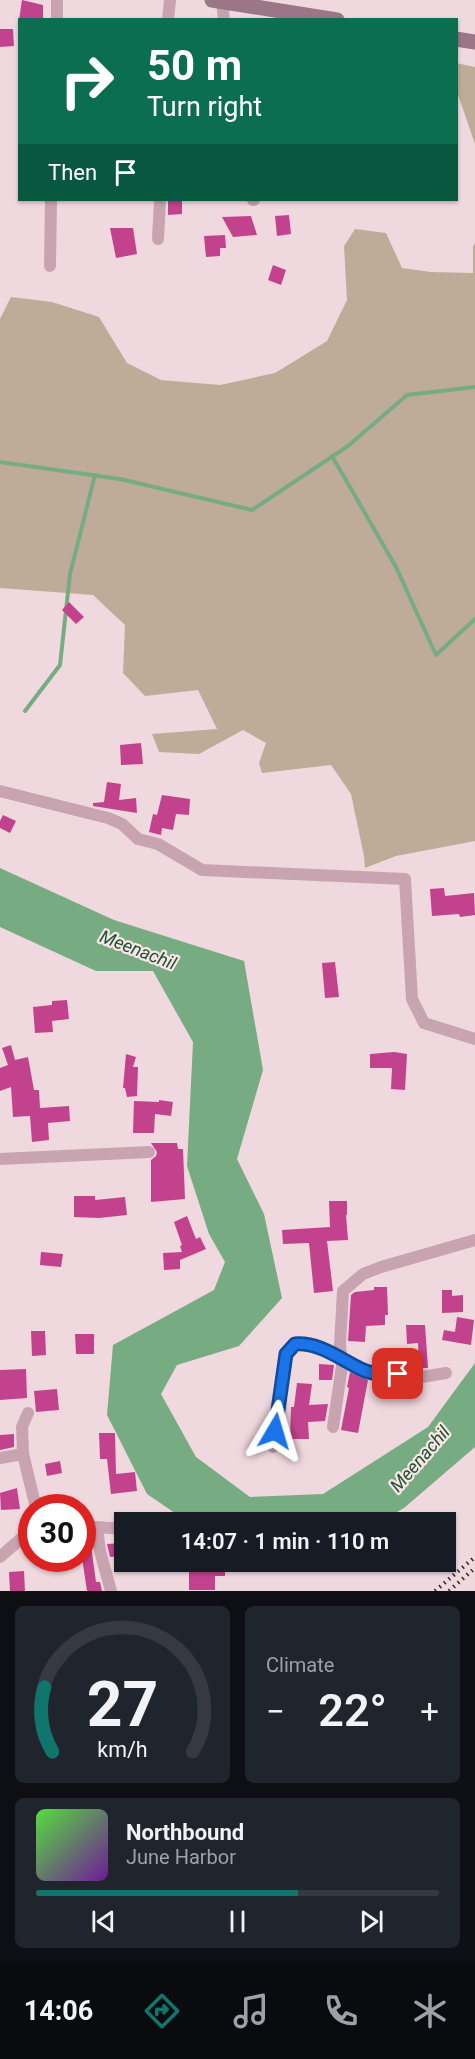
<!DOCTYPE html>
<html lang="en">
<head>
<meta charset="utf-8">
<style>
	body { margin:0; font-family:Roboto,sans-serif; background:#20242c; color:#f1f3f6; height:100vh; display:flex; flex-direction:column; font-size:22px; white-space:nowrap }
	* { box-sizing:border-box; margin:0 }
	p { font-size:20px; color:#9ea1a6 }
	.icon { flex:none; width:33px; height:33px; fill:none; stroke:currentColor; stroke-width:2; stroke-linecap:round; stroke-linejoin:round }
	.map { position:relative; height:1591px; overflow:hidden }
	.side { display:flex; flex-direction:column; gap:15px; padding:15px; background:#0d0f14; flex:1 }
	.side>* { flex:none }
	.banner { position:absolute; left:18px; top:18px; width:440px; height:183px; border-radius:0px; box-shadow:0 2px 4px #0004; background:#0b6e4f; color:#fff; overflow:hidden }
	.speed { position:absolute; left:18px; top:1494px; display:flex; gap:12px; font-size:30px; font-weight:700; text-align:center }
	.speed>* { display:grid; place-content:center; width:78px; height:78px; border-radius:50%; background:#171b24; box-shadow:0 2px 4px #0004; line-height:1 }
	.speed .limit { border:9px solid #d22; background:#fff; color:#111 }
	.pin { position:absolute; display:grid; place-items:center; width:51px; height:51px; color:#fff; margin:-26px; border-radius:12px; box-shadow:0 3px 9px #0006 }
	.me { position:absolute; width:66px; margin:-33px; rotate:7deg; stroke-linejoin:round; filter:drop-shadow(0 0 4px #0008) }
	.turn { display:flex; align-items:center; gap:21px; height:126px; padding:0 30px; font-size:27px }
	.turn .icon { width:78px; height:78px; stroke-width:2.5 }
	.turn b { display:block; font-size:42px; line-height:51px }
	.then { display:flex; align-items:center; height:57px; padding:0 30px; background:#0003; gap:12px; font-size:22px }
	.big { font-size:45px; font-weight:600; line-height:1.1 }
	.side .card { flex:1; display:flex; flex-direction:column; justify-content:center; gap:9px; min-width:0; padding:0 21px; border-radius:9px; background:#20242c }
	.side .dial { align-items:center; gap:0 }
	.dial svg { height:156px; overflow:visible; fill:none; stroke:#363941; stroke-width:7; stroke-linecap:round; text-anchor:middle }
	.dial text { fill:#f1f3f6; stroke:none }
	.song { display:flex; align-items:center; gap:18px }
	.cover { width:72px; height:72px; border-radius:9px; background:linear-gradient(135deg,hsl(110 70% 55%),hsl(280 70% 35%)) }
	.played { height:6px; border-radius:3px; background:linear-gradient(90deg,#0f766e 65%,#363941 65%) }
	.keys { display:flex; justify-content:space-around; direction:ltr }
	.heat { display:flex; justify-content:space-between; align-items:center; font-size:33px; direction:ltr }
	.side .tiles { flex:1; display:grid; gap:15px; grid-template-columns:1fr 1fr }
	.card:last-child { grid-column:span 2 }
	.trip { position:absolute; left:114px; top:1512px; width:342px; height:60px; border-radius:0px; background:#171b24; box-shadow:0 2px 4px #0004; font-weight:600; line-height:60px; text-align:center }
	.dock { display:flex; height:96px; justify-content:space-around; align-items:center; background:#090b0e; color:#9ea1a6 }
	.dock .icon { width:42px; height:42px }
	.dock .on { color:#0f766e }
	.dock b { font-size:27px; color:#f1f3f6 }
	.map>svg:first-child { display:block }
	.green { fill:#beac98 }
	.water { fill:#77ac83 }
	.lines { fill:none; stroke-linecap:round; stroke-linejoin:round }
	.stream { stroke:#77ac83; stroke-width:4 }
	.building { fill:#c3428d }
	.street { stroke:#c8a4b1; stroke-width:12 }
	.secondary { stroke:#9b7687; stroke-width:15 }
	.rail { stroke:#33262c; stroke-width:4; stroke-dasharray:1.5 4.5; stroke-linecap:butt }
	.route-casing { stroke:#114b97; stroke-width:15 }
	.route { stroke:#1a73e8; stroke-width:10 }
	.labels { text-anchor:middle; stroke-width:4.5; stroke-linejoin:round; paint-order:stroke }
	.water-label { font-size:18px; font-style:italic; fill:#1c532a; stroke:#f8e4e9 }
</style>
</head>
<body>
<div class="map">
<svg width="475" height="1591" viewBox="0 0 475 1591">
	<rect width="100%" height="100%" fill="#f0d8df"/>
	<g class="green">
		<polygon points="456,63 475,67 475,144 456,89"/>
		<polygon points="355,229 386,233 402,268 431,272 473,273 473,246 475,243 475,841 396,856 365,868 364,856 351,794 331,765 262,773 259,763 266,743 243,730 199,754 159,752 152,734 217,729 198,690 145,696 123,673 125,625 93,595 0,588 0,319 11,297 52,302 99,317 127,363 161,380 220,385 275,373 327,341 347,300 344,246"/>
	</g>
	<polygon class="water" points="0,868 114,920 244,961 263,1070 237,1159 264,1214 282,1298 239,1346 177,1365 161,1394 196,1457 250,1497 323,1494 428,1427 475,1363 475,1447 404,1508 379,1522 188,1522 147,1494 107,1415 113,1345 214,1290 225,1262 209,1234 187,1166 193,1042 153,971 96,971 0,927"/>
	<g class="lines">
		<g class="stream">
			<polyline points="332,456 396,567 436,655 475,619"/>
			<polyline points="0,462 120,479 252,510 348,446 407,395 475,387"/>
			<polyline points="25,711 60,665 70,574 95,475"/>
		</g>
	</g>
	<g class="building">
		<polygon points="22,0 43,5 43,20 19,20"/>
		<polygon points="0,29 13,29 14,46 0,47"/>
		<polygon points="168,200 182,200 182,214 168,215"/>
		<polygon points="289,215 291,234 277,236 275,216"/>
		<polygon points="251,216 257,235 233,237 222,217"/>
		<polygon points="110,228 133,228 137,254 116,258"/>
		<polygon points="225,235 226,248 220,248 220,256 206,257 204,236"/>
		<polygon points="273,265 286,270 281,285 268,280"/>
		<polygon points="69,602 84,617 76,624 62,610"/>
		<polygon points="141,743 143,764 121,765 120,745"/>
		<polygon points="107,782 121,784 119,800 136,798 137,813 93,806 93,803 104,802"/>
		<polygon points="162,795 190,799 189,815 176,814 173,830 162,828 161,835 149,832 153,814 157,815"/>
		<polygon points="3,815 16,821 10,833 0,828 0,821"/>
		<polygon points="444,888 445,896 474,893 475,915 460,917 459,914 432,916 430,889"/>
		<polygon points="335,962 339,997 325,998 322,963"/>
		<polygon points="67,1000 69,1019 52,1021 53,1032 35,1033 33,1007 52,1005 52,1001"/>
		<polygon points="11,1045 15,1060 28,1057 34,1090 39,1090 40,1108 69,1106 70,1121 48,1123 49,1140 32,1142 30,1116 13,1117 11,1087 0,1091 0,1068 8,1065 2,1048"/>
		<polygon points="394,1052 407,1054 405,1090 391,1089 392,1068 370,1068 370,1054"/>
		<polygon points="126,1054 136,1057 133,1067 138,1067 137,1096 127,1097 125,1088 123,1088"/>
		<polygon points="159,1100 173,1102 171,1116 155,1114 154,1133 133,1133 134,1101 159,1102"/>
		<polygon points="151,1143 177,1143 178,1149 183,1149 185,1199 151,1202 151,1160 156,1156 157,1152"/>
		<polygon points="74,1196 95,1196 95,1200 125,1197 127,1215 99,1218 74,1217"/>
		<polygon points="329,1201 347,1201 347,1215 346,1215 348,1240 327,1241 333,1291 314,1293 309,1243 283,1244 282,1230 330,1227"/>
		<polygon points="187,1216 196,1239 200,1237 206,1249 180,1260 180,1269 164,1270 163,1253 182,1252 180,1246 182,1245 174,1222"/>
		<polygon points="41,1252 63,1254 61,1267 40,1265"/>
		<polygon points="374,1287 387,1287 388,1315 385,1315 385,1325 366,1326 365,1342 348,1341 351,1295 355,1292 374,1290"/>
		<polygon points="442,1290 452,1290 452,1296 463,1295 463,1312 442,1313"/>
		<polygon points="457,1317 474,1320 471,1345 442,1340 444,1330 455,1332"/>
		<polygon points="406,1325 425,1325 428,1368 419,1368 418,1343 407,1344"/>
		<polygon points="31,1331 45,1331 46,1355 32,1356"/>
		<polygon points="75,1334 94,1334 94,1354 76,1354"/>
		<polygon points="319,1364 334,1365 332,1380 319,1380"/>
		<polygon points="26,1369 27,1398 0,1400 0,1370"/>
		<polygon points="350,1372 368,1380 358,1433 341,1430 349,1388 347,1387"/>
		<polygon points="297,1383 312,1384 309,1405 328,1404 325,1421 308,1422 309,1439 290,1439 291,1407 294,1407"/>
		<polygon points="57,1389 59,1410 36,1412 34,1391"/>
		<polygon points="99,1433 115,1433 116,1474 135,1472 137,1491 111,1494 107,1459 100,1459"/>
		<polygon points="14,1434 14,1447 0,1450 0,1435"/>
		<polygon points="60,1461 62,1473 47,1476 45,1464"/>
		<polygon points="17,1488 20,1509 1,1510 0,1493"/>
		<polygon points="90,1538 96,1582 100,1582 102,1591 87,1591 82,1558 82,1539"/>
		<polygon points="123,1543 124,1556 110,1557 107,1544"/>
		<polygon points="189,1562 214,1562 214,1565 225,1565 225,1576 215,1576 215,1590 189,1590"/>
		<polygon points="24,1571 25,1591 10,1591 9,1572"/>
	</g>
	<g class="lines">
		<g class="street">
			<polyline points="222,2 224,20"/>
			<polyline points="57,20 57,0"/>
			<polyline points="168,20 170,0"/>
			<polyline points="253,200 254,200"/>
			<polyline points="158,239 160,200"/>
			<polyline points="50,266 51,200"/>
			<polyline points="0,791 108,818 122,824 138,839 158,844 202,870 405,879 412,999 424,1023 475,1039"/>
			<polyline points="0,1159 149,1152"/>
			<polyline points="333,1427 342,1366 340,1345 343,1291 363,1274 381,1267 475,1240"/>
			<polyline points="273,1447 286,1354 295,1344 306,1343 341,1357 361,1369 381,1375 398,1374 422,1377 446,1373"/>
			<polyline points="23,1454 36,1508"/>
			<polyline points="0,1458 23,1454 22,1427 28,1413"/>
			<polyline points="82,1526 124,1529"/>
			<polyline points="97,1527 100,1551 111,1591"/>
			<polyline points="0,1557 32,1529"/>
		</g>
		<g class="secondary">
			<polyline points="212,0 337,20"/>
			<polyline points="456,39 475,42"/>
		</g>
		<g class="rail">
			<polyline points="435,1591 475,1557"/>
			<polyline points="449,1591 475,1568"/>
		</g>
	</g>
	<g class="lines">
		<defs>
			<path id="route" d="M 275,1431 L 286,1354 L 295,1344 C 319,1342 340,1359 361,1369 C 373,1375 385,1375 398,1374"/>
		</defs>
		<use href="#route" class="route-casing"/>
		<use href="#route" class="route"/>
	</g>
	<g class="labels">
		<g class="water-label">
			<text transform="translate(138 950) rotate(21)" y="6">Meenachil</text>
			<text transform="translate(420 1459) rotate(-49)" y="6">Meenachil</text>
		</g>
	</g>
</svg>
<div class="speed"><div class="limit">30</div></div>
<div class="pin" style="left:398px;top:1374px;background:#d93025"><svg class="icon" aria-label="arrive" viewBox="0 0 24 24"><path d="M6 21V4h12l-3 4 3 4H6"/></svg></div>
<svg class="me" style="left:275px;top:1431px" viewBox="-20 -20 40 40"><path d="M0-17L14 15 0 8-14 15z" fill="#1a73e8" stroke="#fff" stroke-width="4"/></svg>
<div class="trip">14:07 · 1 min · 110 m</div>
<div class="banner">
<div class="turn"><svg class="icon" aria-label="right" viewBox="0 0 24 24"><path d="M7 20v-9h11M14 6l5 5-5 5"/></svg><div><b>50 m</b>Turn right</div></div>
<div class="then">Then<svg class="icon" aria-label="arrive" viewBox="0 0 24 24"><path d="M6 21V4h12l-3 4 3 4H6"/></svg></div>
</div>
</div>
<section class="side">
<div class="tiles">
<div class="card dial"><svg viewBox="0 0 100 80">
<path d="M14 69A42 42 0 1 1 86 69"/>
<path d="M14 69A42 42 0 0 1 10 36" stroke="#0f766e"/>
<text x="50" y="56" font-size="32" font-weight="700">27</text>
<text x="50" y="72" font-size="11">km/h</text>
</svg></div>
<div class="card"><p>Climate</p>
<div class="heat"><a>−</a><b class="big">22°</b><a>+</a></div>
</div>
<div class="card">
<div class="song"><i class="cover"></i><div><b>Northbound</b><p>June Harbor</p></div></div>
<div class="played"></div>
<div class="keys"><svg class="icon" aria-label="previous" viewBox="0 0 24 24"><path d="M18 5L8 12l10 7zM5 5v14"/></svg><svg class="icon" aria-label="pause" viewBox="0 0 24 24"><path d="M8 5v14M16 5v14"/></svg><svg class="icon" aria-label="next" viewBox="0 0 24 24"><path d="M6 5l10 7-10 7zM19 5v14"/></svg></div>
</div>
</div>
</section>
<nav class="dock">
<b>14:06</b>
<svg class="icon on" aria-label="directions" viewBox="0 0 24 24"><path d="M12 3l9 9-9 9-9-9zM9 14v-3h6M13 9l2 2-2 2"/></svg>
<svg class="icon" aria-label="music" viewBox="0 0 24 24"><path d="M9 18V5l10-2v13"/><circle cx="6" cy="18" r="3"/><circle cx="16" cy="16" r="3"/></svg>
<svg class="icon" aria-label="phone" viewBox="0 0 24 24"><path d="M5 4h4l2 5-3 2q2 4 5 5l2-3 5 2v4C11 20 4 13 5 4z"/></svg>
<svg class="icon" aria-label="climate" viewBox="0 0 24 24"><path d="M12 3v18M4 7l16 10M4 17L20 7"/></svg>
</nav>
</body>
</html>
